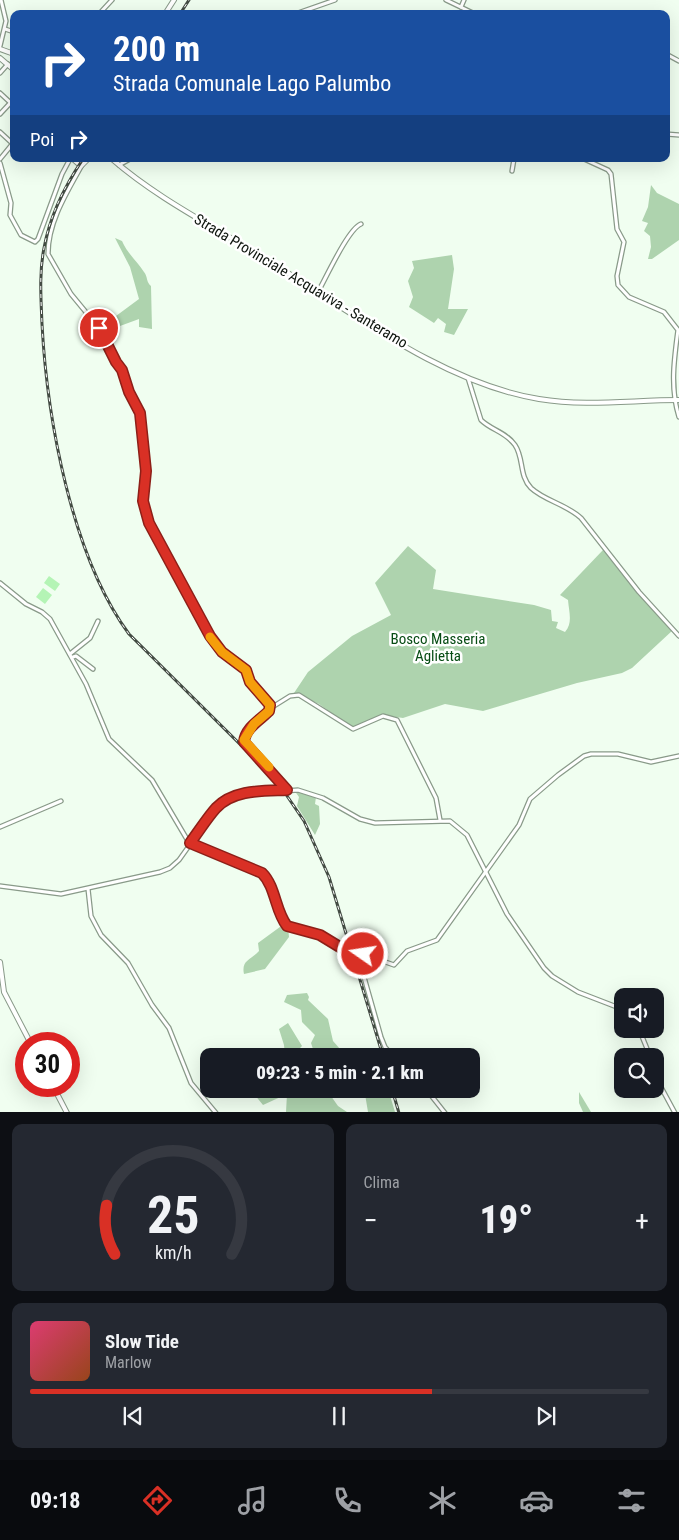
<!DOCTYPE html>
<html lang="it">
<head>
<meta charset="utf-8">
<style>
	body { margin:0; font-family:"Roboto Condensed",sans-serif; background:#242831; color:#f1f3f6; height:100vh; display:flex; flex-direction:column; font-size:19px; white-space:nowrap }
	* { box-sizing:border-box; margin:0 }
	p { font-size:16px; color:#9ea1a6 }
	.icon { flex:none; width:28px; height:28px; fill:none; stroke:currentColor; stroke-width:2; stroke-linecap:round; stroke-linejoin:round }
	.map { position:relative; height:1112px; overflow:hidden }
	.sheet { display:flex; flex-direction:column; gap:12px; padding:12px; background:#0d0f14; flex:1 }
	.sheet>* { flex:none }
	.hud { position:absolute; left:10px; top:10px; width:660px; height:152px; border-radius:10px; box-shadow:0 5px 20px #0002; background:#1a4fa0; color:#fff; overflow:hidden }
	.tools { position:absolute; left:614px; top:988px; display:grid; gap:10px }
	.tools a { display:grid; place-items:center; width:50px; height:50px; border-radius:10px; background:#171b24; box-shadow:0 5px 20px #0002; font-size:25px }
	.speed { position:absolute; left:15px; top:1032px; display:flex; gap:10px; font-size:25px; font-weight:700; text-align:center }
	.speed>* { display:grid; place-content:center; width:65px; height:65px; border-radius:50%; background:#171b24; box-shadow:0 5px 20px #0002; line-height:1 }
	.speed .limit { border:8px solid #d22; background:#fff; color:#111 }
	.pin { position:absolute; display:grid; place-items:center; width:42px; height:42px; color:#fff; margin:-21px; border:2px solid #fff; border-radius:50%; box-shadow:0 1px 5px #0007 }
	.me { position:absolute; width:55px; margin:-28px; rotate:283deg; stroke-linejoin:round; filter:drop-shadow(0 0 4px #0008) }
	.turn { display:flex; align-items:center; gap:18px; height:105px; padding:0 20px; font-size:22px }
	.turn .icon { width:65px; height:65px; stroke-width:2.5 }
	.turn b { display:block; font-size:35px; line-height:42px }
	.then { display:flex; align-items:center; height:48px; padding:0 20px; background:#0003; gap:10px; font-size:19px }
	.big { font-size:38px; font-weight:800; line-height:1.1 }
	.sheet .card { flex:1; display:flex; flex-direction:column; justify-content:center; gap:8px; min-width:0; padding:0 18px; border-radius:10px; background:#242831 }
	.sheet .dial { align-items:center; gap:0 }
	.dial svg { height:130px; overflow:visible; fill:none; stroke:#363941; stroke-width:7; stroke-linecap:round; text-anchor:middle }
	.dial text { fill:#f1f3f6; stroke:none }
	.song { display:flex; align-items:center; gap:15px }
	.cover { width:60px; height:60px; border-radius:8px; background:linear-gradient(135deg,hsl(340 70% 55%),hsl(20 70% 35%)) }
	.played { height:5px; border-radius:2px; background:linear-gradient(90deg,#d93025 65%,#363941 65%) }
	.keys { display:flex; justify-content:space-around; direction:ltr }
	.heat { display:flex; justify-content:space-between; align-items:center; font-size:28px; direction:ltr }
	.sheet .tiles { flex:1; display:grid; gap:12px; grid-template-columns:1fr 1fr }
	.card:last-child { grid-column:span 2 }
	.trip { position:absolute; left:200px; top:1048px; width:280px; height:50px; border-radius:10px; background:#171b24; box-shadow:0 5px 20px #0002; font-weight:800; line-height:50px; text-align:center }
	.menu { display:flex; height:80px; justify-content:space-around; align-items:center; background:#090b0e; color:#9ea1a6 }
	.menu .icon { width:35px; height:35px }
	.menu .active { color:#d93025 }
	.menu b { font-size:22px; color:#f1f3f6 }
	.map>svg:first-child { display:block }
	.green { fill:#aed3ae }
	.water { fill:#b4f4b5 }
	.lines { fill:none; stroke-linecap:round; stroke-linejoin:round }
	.minor-casing { stroke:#899a89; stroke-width:5.5 }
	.tertiary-casing { stroke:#899a89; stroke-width:6 }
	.secondary-casing { stroke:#899a89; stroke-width:6 }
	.minor { stroke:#fff; stroke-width:3 }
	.tertiary { stroke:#fff; stroke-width:4 }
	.secondary { stroke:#fff; stroke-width:4 }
	.rail-casing { stroke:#434b43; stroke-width:3 }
	.rail { stroke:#fff; stroke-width:1; stroke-dasharray:4; stroke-linecap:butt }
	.minor-bridge-casing { stroke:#899a89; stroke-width:5.5; stroke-linecap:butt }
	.minor-bridge { stroke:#fff; stroke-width:3 }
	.route-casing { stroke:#8d1f18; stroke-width:12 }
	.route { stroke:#d93025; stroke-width:9 }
	.slow { stroke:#f59e0b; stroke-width:9 }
	.labels { text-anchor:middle; stroke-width:5; stroke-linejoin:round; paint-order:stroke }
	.street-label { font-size:15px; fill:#0e150e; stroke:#fff }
	.park-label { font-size:15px; fill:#074c14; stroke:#fff }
</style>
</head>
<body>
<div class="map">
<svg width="679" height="1113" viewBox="0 0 679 1113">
	<rect width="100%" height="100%" fill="#f0fef0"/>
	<g class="green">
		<polygon points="651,185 657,193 679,204 679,240 652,259 648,259 651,247 650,236 644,231 648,223 642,221 648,207"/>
		<path d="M 115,238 L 122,241 C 127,253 137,261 144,272 C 148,277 146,282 151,286 L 152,329 L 139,327 L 139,319 L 120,326 L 116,316 L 139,299 L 130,267 Z"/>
		<polygon points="452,255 454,269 448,309 468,309 454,335 444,332 446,324 438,318 434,323 409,307 413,297 408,281 414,268 412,261"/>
		<path d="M 408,546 L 436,570 L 433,589 L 534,605 L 551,610 L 552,621 L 558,622 L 556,628 L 565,632 C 573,623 569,612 568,600 L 560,595 L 603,550 L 638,594 L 673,630 L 632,668 L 622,673 L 577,683 L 483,711 L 445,704 L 403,718 L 382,715 L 352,728 L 319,704 L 294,693 L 308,672 L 352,636 L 391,615 L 375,583 Z"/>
		<polygon points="294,790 316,797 315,804 319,806 320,824 315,835 297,806 299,797"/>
		<path d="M 284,924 L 288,927 L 289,937 L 265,969 L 244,974 C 241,960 251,960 259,951 L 258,943 Z"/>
		<polygon points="307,993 309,997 308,1000 328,1019 333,1041 340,1049 322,1054 314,1052 311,1043 315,1035 302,1022 301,1010 284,1002 287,995"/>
		<polygon points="288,1023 302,1046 299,1049 305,1056 285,1056 284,1045 279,1029"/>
		<polygon points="250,1089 326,1089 338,1106 347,1112 286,1112 287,1094 263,1105"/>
		<polygon points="372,1089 388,1089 395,1112 368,1112 365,1094 368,1095"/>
		<polygon points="579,1092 591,1112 583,1112 579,1103"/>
	</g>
	<g class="water">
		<polygon points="49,576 60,584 55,591 44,583"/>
		<polygon points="43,588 52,595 45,604 36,597"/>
	</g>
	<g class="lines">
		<defs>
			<g id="minor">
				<polyline points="446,0 475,14"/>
				<polyline points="461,7 464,0"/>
				<polyline points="99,14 112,0"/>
				<polyline points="295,14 335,0"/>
				<polyline points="5,29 14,32"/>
				<polyline points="0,46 6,21 1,0"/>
				<polyline points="666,54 679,61"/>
				<polyline points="0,73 8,64"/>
				<polyline points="0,93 14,106"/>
				<polyline points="0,114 14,99"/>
				<polyline points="0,132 13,144"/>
				<polyline points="666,134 679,135"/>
				<polyline points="0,159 14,142"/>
				<path d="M 584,159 L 608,170 L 611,174 L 617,229 L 624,242 L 617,276 L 618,285 L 629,297 L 664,312 L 678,330 C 674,360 670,388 679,417"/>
				<polyline points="0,163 11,203 10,215 21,235 35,242 38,239 62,174 70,159"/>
				<path d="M 82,165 C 67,192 48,222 48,254 L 71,294 L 99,328 L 122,370 L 131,397 L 138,406 L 146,471 L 143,501 L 146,515 L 164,553 L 214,643 L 226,654 L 246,669 L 250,682 L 270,705 L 274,706 L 290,696 L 299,695 L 353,729 L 383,716 L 397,720 L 436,798 L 440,820"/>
				<polyline points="119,165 130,159"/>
				<polyline points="512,171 514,159"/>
				<path d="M 318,292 C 326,278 348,229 361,224"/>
				<path d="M 468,378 L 481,420 C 491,430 506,432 515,445 C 524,458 519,476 531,488 C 545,501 566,504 581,518 L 639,592 L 679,636"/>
				<path d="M 0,583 L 26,604 L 42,612 L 50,619 L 86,684 L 109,739 L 152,780 L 188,841 L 260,871 C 276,884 274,910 287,927 L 316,933 L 340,948 L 347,949"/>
				<polyline points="70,654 90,638 98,621"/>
				<polyline points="73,657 76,656 93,669"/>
				<path d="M 270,705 L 269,711 C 260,720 245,728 244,741 L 287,789"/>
				<polyline points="0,827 61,801"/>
				<polyline points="0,886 61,894 160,872 170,868 179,860 216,808 227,799 242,794 298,790 323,798 360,819 375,823 450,821 467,835 507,914 544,968 552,976 578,992 622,1009"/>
				<polyline points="88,889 91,916 101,935 128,963 152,1005 169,1028 191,1083 216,1113"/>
				<polyline points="354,947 363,952 362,970 381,1037 385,1047 393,1056"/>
				<polyline points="363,954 394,965 407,951 437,940 519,825 530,799 558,775 584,756 591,754 618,754 651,762 679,756"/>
				<polyline points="639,1029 650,1056"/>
				<polyline points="655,1076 675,1113"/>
				<polyline points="426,1089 445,1113"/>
			</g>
			<g id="tertiary">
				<polyline points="0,49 14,54"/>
				<polyline points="0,58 14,70"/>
			</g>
			<g id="secondary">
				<polyline points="165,14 174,0"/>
				<polyline points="73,159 81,166 88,159"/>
				<path d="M 112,159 C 158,199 213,226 264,258 C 348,309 441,383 539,399 C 586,407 632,400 679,400"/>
				<polyline points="0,962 4,992 31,1044"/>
				<polyline points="53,1086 67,1113"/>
			</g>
		</defs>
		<use href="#minor" class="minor-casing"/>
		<use href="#tertiary" class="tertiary-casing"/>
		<use href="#secondary" class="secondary-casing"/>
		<use href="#minor" class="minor"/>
		<use href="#tertiary" class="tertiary"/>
		<use href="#secondary" class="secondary"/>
		<defs>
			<g id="rail">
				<polyline points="180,14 189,0"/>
				<path d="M 83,159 C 64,187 50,215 44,248 C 39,273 41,299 42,324 C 47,419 72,557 129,634 L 262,766 L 283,790 L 304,821 L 329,877 L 383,1056"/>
				<polyline points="392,1089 399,1113"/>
			</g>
		</defs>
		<use href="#rail" class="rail-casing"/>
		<use href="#rail" class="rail"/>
		<defs>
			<polyline id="minor-bridge" points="347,949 354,947"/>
		</defs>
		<use href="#minor-bridge" class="minor-bridge-casing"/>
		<use href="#minor-bridge" class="minor-bridge"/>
	</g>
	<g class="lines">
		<defs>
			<path id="route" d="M 99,328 L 116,362 L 122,370 L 129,392 L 140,413 L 146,471 L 143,501 L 149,523 L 210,636 L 222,652 L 246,670 L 250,682 L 270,705 L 269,711 C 260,720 245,728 244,742 L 287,790 C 264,791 234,789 216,808 C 207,818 199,831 190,843 L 262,873 C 276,887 275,911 287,926 L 320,935 L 343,949 L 357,947 L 363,954"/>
		</defs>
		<use href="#route" class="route-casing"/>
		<use href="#route" class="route"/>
		<polyline class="slow" points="210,637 222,652 246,670 250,682 270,705 269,711 254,724 244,740 269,767"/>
	</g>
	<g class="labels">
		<g class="street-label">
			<text transform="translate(301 281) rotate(31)" y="5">Strada Provinciale Acquaviva - Santeramo</text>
		</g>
		<g class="park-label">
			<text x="438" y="644">Bosco Masseria<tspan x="438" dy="17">Aglietta</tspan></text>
		</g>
	</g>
</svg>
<div class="tools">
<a><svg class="icon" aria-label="sound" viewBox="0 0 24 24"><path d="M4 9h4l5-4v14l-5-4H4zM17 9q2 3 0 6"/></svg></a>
<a><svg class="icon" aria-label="search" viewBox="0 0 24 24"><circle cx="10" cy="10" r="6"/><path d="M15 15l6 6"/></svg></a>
</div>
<div class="speed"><div class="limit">30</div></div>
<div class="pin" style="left:99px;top:328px;background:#d93025"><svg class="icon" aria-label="arrive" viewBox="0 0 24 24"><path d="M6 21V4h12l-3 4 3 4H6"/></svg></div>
<svg class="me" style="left:363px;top:954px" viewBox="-20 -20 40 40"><circle r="17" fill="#d93025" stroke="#fff" stroke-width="3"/><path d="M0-11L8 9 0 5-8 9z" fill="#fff"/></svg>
<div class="trip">09:23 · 5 min · 2.1 km</div>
<div class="hud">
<div class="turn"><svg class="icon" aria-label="right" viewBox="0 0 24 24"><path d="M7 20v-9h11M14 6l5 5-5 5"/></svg><div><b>200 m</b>Strada Comunale Lago Palumbo</div></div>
<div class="then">Poi<svg class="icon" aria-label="right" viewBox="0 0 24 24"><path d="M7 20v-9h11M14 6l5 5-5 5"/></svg></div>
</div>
</div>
<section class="sheet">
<div class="tiles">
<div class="card dial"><svg viewBox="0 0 100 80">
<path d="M14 69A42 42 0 1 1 86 69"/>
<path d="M14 69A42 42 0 0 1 9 39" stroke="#d93025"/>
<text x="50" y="56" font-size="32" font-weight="700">25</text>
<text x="50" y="72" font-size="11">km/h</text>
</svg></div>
<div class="card"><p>Clima</p>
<div class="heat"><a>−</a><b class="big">19°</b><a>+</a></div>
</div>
<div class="card">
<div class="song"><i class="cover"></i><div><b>Slow Tide</b><p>Marlow</p></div></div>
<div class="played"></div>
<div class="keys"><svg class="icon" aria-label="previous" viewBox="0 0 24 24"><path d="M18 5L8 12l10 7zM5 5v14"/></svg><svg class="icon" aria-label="pause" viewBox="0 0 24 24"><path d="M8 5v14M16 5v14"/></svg><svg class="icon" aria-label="next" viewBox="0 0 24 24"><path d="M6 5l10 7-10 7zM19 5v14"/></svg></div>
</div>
</div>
</section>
<nav class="menu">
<b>09:18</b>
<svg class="icon active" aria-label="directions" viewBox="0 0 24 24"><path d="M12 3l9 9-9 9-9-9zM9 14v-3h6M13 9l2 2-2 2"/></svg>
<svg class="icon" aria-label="music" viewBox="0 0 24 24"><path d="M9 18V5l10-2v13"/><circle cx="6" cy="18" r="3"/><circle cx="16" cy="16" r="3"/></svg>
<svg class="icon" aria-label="phone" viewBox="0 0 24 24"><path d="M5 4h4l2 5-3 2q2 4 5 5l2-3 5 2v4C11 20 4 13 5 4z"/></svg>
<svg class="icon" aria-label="climate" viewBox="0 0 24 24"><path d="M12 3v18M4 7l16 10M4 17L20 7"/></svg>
<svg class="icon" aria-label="car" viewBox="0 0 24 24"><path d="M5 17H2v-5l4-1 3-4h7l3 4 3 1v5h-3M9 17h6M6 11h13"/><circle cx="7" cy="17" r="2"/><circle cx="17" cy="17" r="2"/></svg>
<svg class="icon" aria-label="filters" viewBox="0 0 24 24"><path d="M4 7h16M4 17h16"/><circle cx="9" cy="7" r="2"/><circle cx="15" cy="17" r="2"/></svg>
</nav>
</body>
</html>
